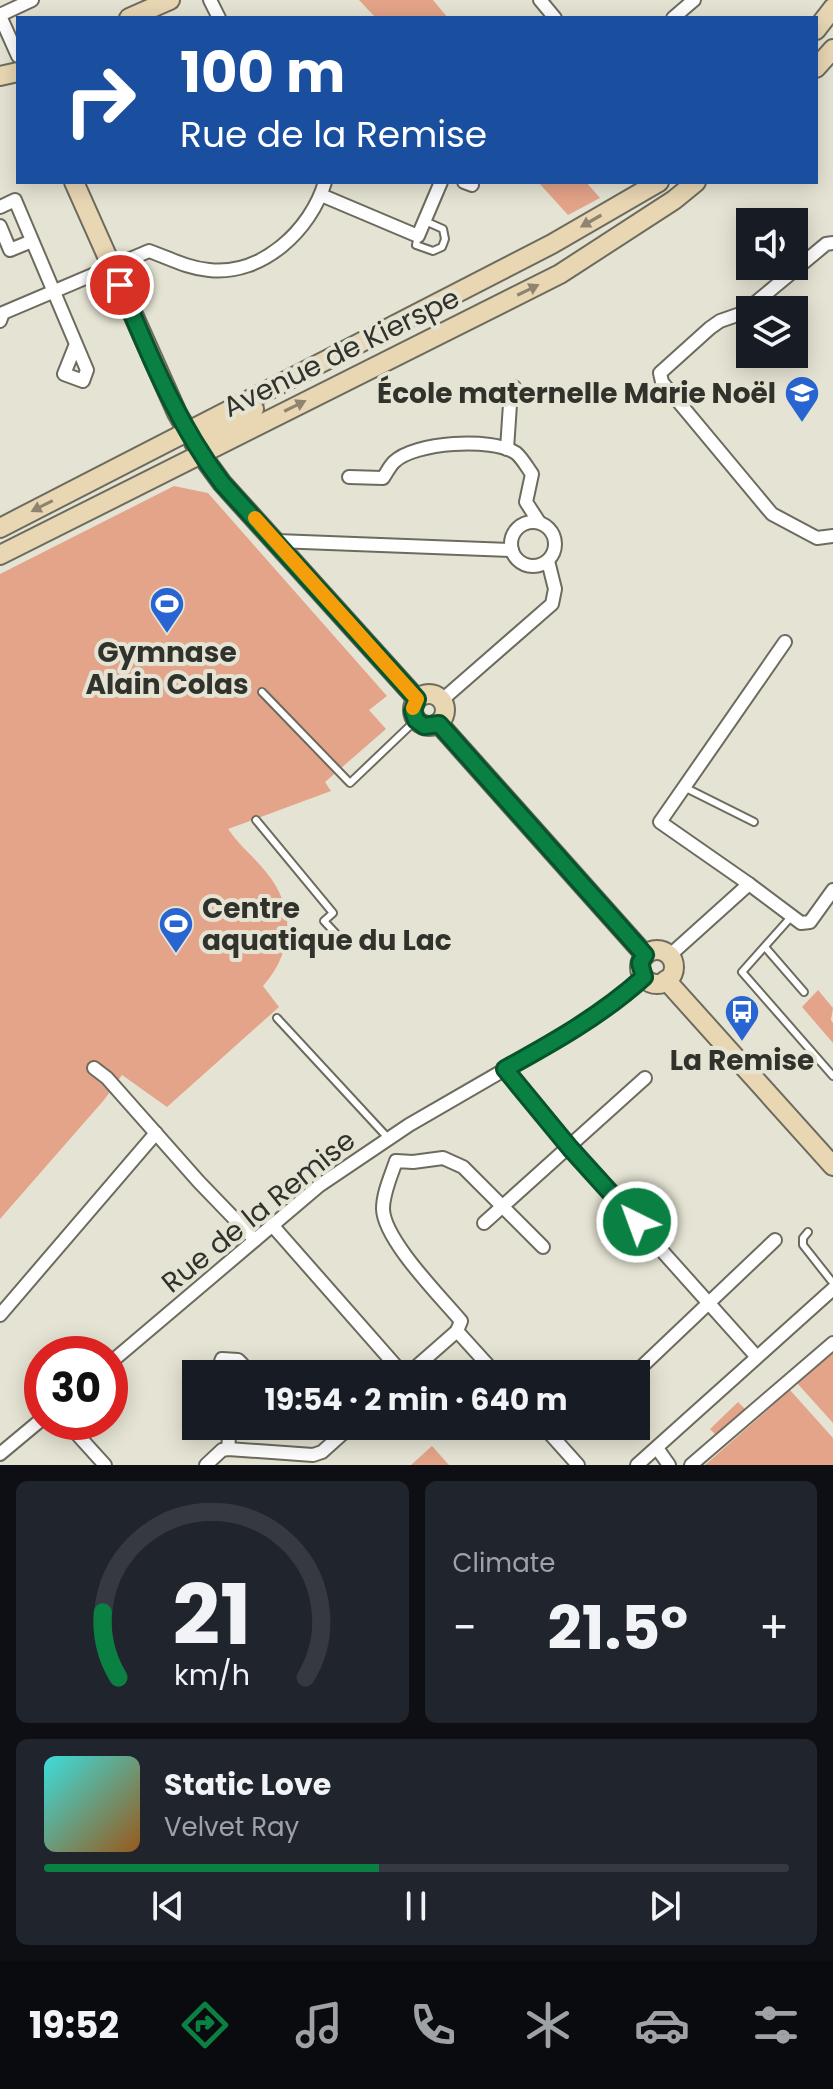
<!DOCTYPE html>
<html lang="en">
<head>
<meta charset="utf-8">
<style>
	body { margin:0; font-family:Poppins,sans-serif; background:#20242c; color:#f1f3f6; height:100vh; display:flex; flex-direction:column; font-size:30px; white-space:nowrap }
	* { box-sizing:border-box; margin:0 }
	p { font-size:26px; color:#9ea1a6 }
	.icon { flex:none; width:44px; height:44px; fill:none; stroke:currentColor; stroke-width:2; stroke-linecap:round; stroke-linejoin:round }
	.map { position:relative; height:1465px; overflow:hidden }
	.side { display:flex; flex-direction:column; gap:16px; padding:16px; background:#0d0f14; flex:1 }
	.side>* { flex:none }
	.banner { position:absolute; left:16px; top:16px; width:802px; height:168px; border-radius:0px; box-shadow:0 4px 20px #0003; background:#1a4fa0; color:#fff; overflow:hidden }
	.fabs { position:absolute; left:736px; top:208px; display:grid; gap:16px }
	.fabs a { display:grid; place-items:center; width:72px; height:72px; border-radius:0px; background:#171b24; box-shadow:0 4px 20px #0003; font-size:40px }
	.speed { position:absolute; left:24px; top:1336px; display:flex; gap:16px; font-size:40px; font-weight:700; text-align:center }
	.speed>* { display:grid; place-content:center; width:104px; height:104px; border-radius:50%; background:#171b24; box-shadow:0 4px 20px #0003; line-height:1 }
	.speed .limit { border:12px solid #d22; background:#fff; color:#111 }
	.pin { position:absolute; display:grid; place-items:center; width:68px; height:68px; color:#fff; margin:-34px; border:4px solid #fff; border-radius:50%; box-shadow:0 2px 8px #0007 }
	.me { position:absolute; width:88px; margin:-44px; rotate:318deg; stroke-linejoin:round; filter:drop-shadow(0 0 6px #0008) }
	.turn { display:flex; align-items:center; gap:28px; height:168px; padding:0 32px; font-size:36px }
	.turn .icon { width:104px; height:104px; stroke-width:2.5 }
	.turn b { display:block; font-size:56px; line-height:68px }
	.big { font-size:60px; font-weight:700; line-height:1.1 }
	.side .card { flex:1; display:flex; flex-direction:column; justify-content:center; gap:12px; min-width:0; padding:0 28px; border-radius:12px; background:#20242c }
	.side .dial { align-items:center; gap:0 }
	.dial svg { height:208px; overflow:visible; fill:none; stroke:#363941; stroke-width:7; stroke-linecap:round; text-anchor:middle }
	.dial text { fill:#f1f3f6; stroke:none }
	.song { display:flex; align-items:center; gap:24px }
	.cover { width:96px; height:96px; border-radius:12px; background:linear-gradient(135deg,hsl(180 70% 55%),hsl(30 70% 35%)) }
	.played { height:8px; border-radius:4px; background:linear-gradient(90deg,#0b8043 45%,#363941 45%) }
	.keys { display:flex; justify-content:space-around; direction:ltr }
	.heat { display:flex; justify-content:space-between; align-items:center; font-size:44px; direction:ltr }
	.side .tiles { flex:1; display:grid; gap:16px; grid-template-columns:1fr 1fr }
	.card:last-child { grid-column:span 2 }
	.trip { position:absolute; left:182px; top:1360px; width:468px; height:80px; border-radius:0px; background:#171b24; box-shadow:0 4px 20px #0003; font-weight:700; line-height:80px; text-align:center }
	.tabs { display:flex; height:128px; justify-content:space-around; align-items:center; background:#090b0e; color:#9ea1a6 }
	.tabs .icon { width:56px; height:56px }
	.tabs .current { color:#0b8043 }
	.tabs b { font-size:36px; color:#f1f3f6 }
	.map>svg:first-child { display:block }
	.green { fill:#e4a48a }
	.lines { fill:none; stroke-linecap:round; stroke-linejoin:round }
	.lane-casing { stroke:#6c6b5e; stroke-width:10 }
	.street-casing { stroke:#6c6b5e; stroke-width:16 }
	.secondary-casing { stroke:#6c6b5e; stroke-width:22 }
	.lane { stroke:#fff; stroke-width:6 }
	.street { stroke:#fff; stroke-width:12 }
	.secondary { stroke:#e9d7b4; stroke-width:18 }
	.oneway { fill:#8e8470 }
	.route-casing { stroke:#07532c; stroke-width:20 }
	.route { stroke:#0b8043; stroke-width:14 }
	.slow { stroke:#f59e0b; stroke-width:14 }
	.labels { text-anchor:middle; stroke-width:8; stroke-linejoin:round; paint-order:stroke }
	.street-label { font-size:28px; fill:#32322c; stroke:#e5e4d4 }
	.poi-label { font-size:28px; font-weight:bold; fill:#32322c; stroke:#e5e4d4 }
</style>
</head>
<body>
<div class="map">
<svg width="833" height="1465" viewBox="0 0 833 1465">
	<rect width="100%" height="100%" fill="#e5e4d4"/>
	<g class="green">
		<polygon points="359,0 433,0 448,18 376,18"/>
		<polygon points="538,182 586,182 600,198 568,215"/>
		<path d="M 174,486 L 208,493 L 387,696 L 369,710 L 386,729 L 325,782 L 331,791 L 228,829 C 239,845 254,857 266,872 C 296,908 294,951 263,986 L 279,1007 L 167,1107 L 122,1075 L 104,1100 L 0,1219 L 0,574 Z"/>
		<polygon points="818,990 833,1008 831,1020 833,1023 833,1043 802,1007"/>
		<polygon points="833,1350 833,1423 797,1383"/>
		<polygon points="790,1390 833,1438 833,1465 705,1465"/>
		<polygon points="738,1402 746,1410 718,1437 710,1429"/>
		<polygon points="432,1446 449,1465 411,1465"/>
	</g>
	<g class="lines">
		<defs>
			<g id="lane">
				<polyline points="418,236 416,245 433,251 442,247 445,239 443,229 425,221"/>
				<polyline points="262,692 350,783 416,720"/>
				<polyline points="684,787 754,822"/>
				<polyline points="256,820 333,913 324,921 340,938"/>
				<polyline points="791,917 742,972 833,1076"/>
				<polyline points="765,947 804,992"/>
				<polyline points="277,1018 389,1139"/>
				<polyline points="808,1232 803,1238 803,1245 833,1283"/>
			</g>
			<g id="street">
				<polyline points="210,0 219,18"/>
				<polyline points="540,0 555,18"/>
				<polyline points="0,15 32,0"/>
				<polyline points="0,16 18,56"/>
				<polyline points="673,18 694,0"/>
				<polyline points="464,182 472,185"/>
				<polyline points="321,195 418,236 441,182"/>
				<path d="M 0,207 L 15,200 C 39,257 63,314 87,370 L 83,381 L 64,374 L 76,344"/>
				<polyline points="0,226 10,250 32,241"/>
				<polyline points="833,243 826,244 743,313 720,321 710,328 660,373 662,382 772,514 817,538 833,536"/>
				<path d="M 0,321 L 3,313 L 149,251 C 169,258 187,268 209,270 C 262,276 311,230 325,182"/>
				<polyline points="507,449 510,404 514,387"/>
				<path d="M 349,477 L 383,478 C 386,474 389,467 394,462 C 414,442 492,437 516,453 C 522,458 527,467 532,474 L 526,502 L 539,522"/>
				<circle cx="533" cy="544" r="22"/>
				<polyline points="277,541 512,550"/>
				<polyline points="442,700 552,604 555,589 548,561"/>
				<polyline points="749,884 801,923 810,922 833,890"/>
				<polyline points="669,956 749,884 660,822 785,642"/>
				<polyline points="94,1068 107,1078 199,1182 255,1240"/>
				<polyline points="505,1069 570,1148 756,1356"/>
				<polyline points="484,1223 645,1078"/>
				<polyline points="272,1225 403,1374"/>
				<polyline points="0,1315 156,1133"/>
				<path d="M 457,1331 L 461,1321 C 440,1296 384,1240 383,1209 C 383,1193 391,1176 396,1161 L 413,1162 L 443,1158 L 463,1167 L 543,1247"/>
				<polyline points="457,1331 496,1374"/>
				<polyline points="110,1363 320,1185 409,1125 575,1029 627,993 644,977"/>
				<polyline points="216,1374 222,1359 238,1360 242,1364 240,1374"/>
				<polyline points="408,1374 457,1331"/>
				<polyline points="634,1374 775,1240"/>
				<polyline points="66,1422 105,1465"/>
				<polyline points="543,1426 578,1465"/>
				<polyline points="657,1448 669,1465"/>
				<polyline points="228,1449 230,1426"/>
				<polyline points="0,1454 42,1419"/>
				<polyline points="206,1465 222,1450 228,1449 313,1455 322,1452 351,1426"/>
				<polyline points="637,1465 833,1289"/>
				<polyline points="691,1465 833,1343"/>
			</g>
			<g id="secondary">
				<polyline points="129,18 170,0"/>
				<polyline points="816,30 833,8"/>
				<polyline points="816,68 833,49"/>
				<polyline points="0,76 18,72"/>
				<polyline points="74,182 177,413 200,453 222,483 417,699"/>
				<polyline points="200,453 209,433 254,409"/>
				<polyline points="0,528 552,244 659,182"/>
				<polyline points="0,555 560,274 674,200 696,182"/>
				<circle cx="429" cy="710" r="16"/>
				<polyline points="439,724 645,955"/>
				<circle cx="657" cy="967" r="17"/>
				<polyline points="666,980 833,1166"/>
			</g>
		</defs>
		<use href="#lane" class="lane-casing"/>
		<use href="#street" class="street-casing"/>
		<use href="#secondary" class="secondary-casing"/>
		<use href="#lane" class="lane"/>
		<use href="#street" class="street"/>
		<use href="#secondary" class="secondary"/>
	</g>
	<defs><path id="oneway-solid" d="M-6-.8H1V-3.2L6.5 0L1 3.2V.8H-6Z" transform="scale(2)"/></defs>
	<g class="oneway">
		<use href="#oneway-solid" transform="translate(591 221) rotate(150)"/>
		<use href="#oneway-solid" transform="translate(528 290) rotate(-26)"/>
		<use href="#oneway-solid" transform="translate(295 406) rotate(-26)"/>
		<use href="#oneway-solid" transform="translate(42 506) rotate(153)"/>
	</g>
	<g class="lines">
		<defs>
			<path id="route" d="M 120,285 C 149,354 176,422 222,483 L 417,699 L 413,711 L 416,720 L 424,726 L 439,724 L 645,955 L 640,963 L 644,977 C 602,1015 554,1042 505,1069 L 570,1148 L 637,1222"/>
		</defs>
		<use href="#route" class="route-casing"/>
		<use href="#route" class="route"/>
		<polyline class="slow" points="255,518 417,699 413,708"/>
	</g>
	<defs>
		<symbol id="school-pin" viewBox="-11 -11 22 30"><path d="M0 17L-7.5 6A9.5 9.5 0 1 1 7.5 6Z" fill="#2865d2" stroke="#e5e4d4"/><path d="M0-5L7-2L0 1L-7-2ZM-4 1L0 2.5L4 1V4Q0 6-4 4Z" fill="#fff"/></symbol>
		<symbol id="stadium-pin" viewBox="-11 -11 22 30"><path d="M0 17L-7.5 6A9.5 9.5 0 1 1 7.5 6Z" fill="#2865d2" stroke="#e5e4d4"/><path d="M0-5a6.5 5 0 1 0 0 10a6.5 5 0 1 0 0-10ZM-3.5-1.8h7v3.6h-7Z" fill="#fff"/></symbol>
		<symbol id="bus-pin" viewBox="-11 -11 22 30"><path d="M0 17L-7.5 6A9.5 9.5 0 1 1 7.5 6Z" fill="#2865d2" stroke="#e5e4d4"/><path d="M-5-6H5V4H4V6H2V4H-2V6H-4V4H-5ZM-3.5-4V0h7V-4ZM-3.5 1.2v1.5H-2V1.2ZM2 1.2v1.5H3.5V1.2Z" fill="#fff"/></symbol>
	</defs>
	<g fill-rule="evenodd">
		<use href="#school-pin" x="782" y="373" width="40" height="54"/>
		<use href="#stadium-pin" x="147" y="584" width="40" height="54"/>
		<use href="#stadium-pin" x="156" y="904" width="40" height="54"/>
		<use href="#bus-pin" x="722" y="992" width="40" height="54"/>
	</g>
	<g class="labels">
		<g class="street-label">
			<text transform="translate(341 352) rotate(-26)" y="10">Avenue de Kierspe</text>
			<text transform="translate(258 1211) rotate(-39)" y="10">Rue de la Remise</text>
		</g>
		<g class="poi-label">
			<text x="776" y="403" text-anchor="end">École maternelle Marie Noël</text>
			<text x="167" y="662">Gymnase<tspan x="167" dy="32">Alain Colas</tspan></text>
			<text x="202" y="918" text-anchor="start">Centre<tspan x="202" dy="32">aquatique du Lac</tspan></text>
			<text x="742" y="1070">La Remise</text>
		</g>
	</g>
</svg>
<div class="fabs">
<a><svg class="icon" aria-label="sound" viewBox="0 0 24 24"><path d="M4 9h4l5-4v14l-5-4H4zM17 9q2 3 0 6"/></svg></a>
<a><svg class="icon" aria-label="layers" viewBox="0 0 24 24"><path d="M12 4l9 5-9 5-9-5zM3 14l9 5 9-5"/></svg></a>
</div>
<div class="speed"><div class="limit">30</div></div>
<div class="pin" style="left:120px;top:285px;background:#d93025"><svg class="icon" aria-label="arrive" viewBox="0 0 24 24"><path d="M6 21V4h12l-3 4 3 4H6"/></svg></div>
<svg class="me" style="left:637px;top:1222px" viewBox="-20 -20 40 40"><circle r="17" fill="#0b8043" stroke="#fff" stroke-width="3"/><path d="M0-11L8 9 0 5-8 9z" fill="#fff"/></svg>
<div class="trip">19:54 · 2 min · 640 m</div>
<div class="banner">
<div class="turn"><svg class="icon" aria-label="right" viewBox="0 0 24 24"><path d="M7 20v-9h11M14 6l5 5-5 5"/></svg><div><b>100 m</b>Rue de la Remise</div></div>
</div>
</div>
<section class="side">
<div class="tiles">
<div class="card dial"><svg viewBox="0 0 100 80">
<path d="M14 69A42 42 0 1 1 86 69"/>
<path d="M14 69A42 42 0 0 1 8 44" stroke="#0b8043"/>
<text x="50" y="56" font-size="32" font-weight="700">21</text>
<text x="50" y="72" font-size="11">km/h</text>
</svg></div>
<div class="card"><p>Climate</p>
<div class="heat"><a>−</a><b class="big">21.5°</b><a>+</a></div>
</div>
<div class="card">
<div class="song"><i class="cover"></i><div><b>Static Love</b><p>Velvet Ray</p></div></div>
<div class="played"></div>
<div class="keys"><svg class="icon" aria-label="previous" viewBox="0 0 24 24"><path d="M18 5L8 12l10 7zM5 5v14"/></svg><svg class="icon" aria-label="pause" viewBox="0 0 24 24"><path d="M8 5v14M16 5v14"/></svg><svg class="icon" aria-label="next" viewBox="0 0 24 24"><path d="M6 5l10 7-10 7zM19 5v14"/></svg></div>
</div>
</div>
</section>
<nav class="tabs">
<b>19:52</b>
<svg class="icon current" aria-label="directions" viewBox="0 0 24 24"><path d="M12 3l9 9-9 9-9-9zM9 14v-3h6M13 9l2 2-2 2"/></svg>
<svg class="icon" aria-label="music" viewBox="0 0 24 24"><path d="M9 18V5l10-2v13"/><circle cx="6" cy="18" r="3"/><circle cx="16" cy="16" r="3"/></svg>
<svg class="icon" aria-label="phone" viewBox="0 0 24 24"><path d="M5 4h4l2 5-3 2q2 4 5 5l2-3 5 2v4C11 20 4 13 5 4z"/></svg>
<svg class="icon" aria-label="climate" viewBox="0 0 24 24"><path d="M12 3v18M4 7l16 10M4 17L20 7"/></svg>
<svg class="icon" aria-label="car" viewBox="0 0 24 24"><path d="M5 17H2v-5l4-1 3-4h7l3 4 3 1v5h-3M9 17h6M6 11h13"/><circle cx="7" cy="17" r="2"/><circle cx="17" cy="17" r="2"/></svg>
<svg class="icon" aria-label="filters" viewBox="0 0 24 24"><path d="M4 7h16M4 17h16"/><circle cx="9" cy="7" r="2"/><circle cx="15" cy="17" r="2"/></svg>
</nav>
</body>
</html>
